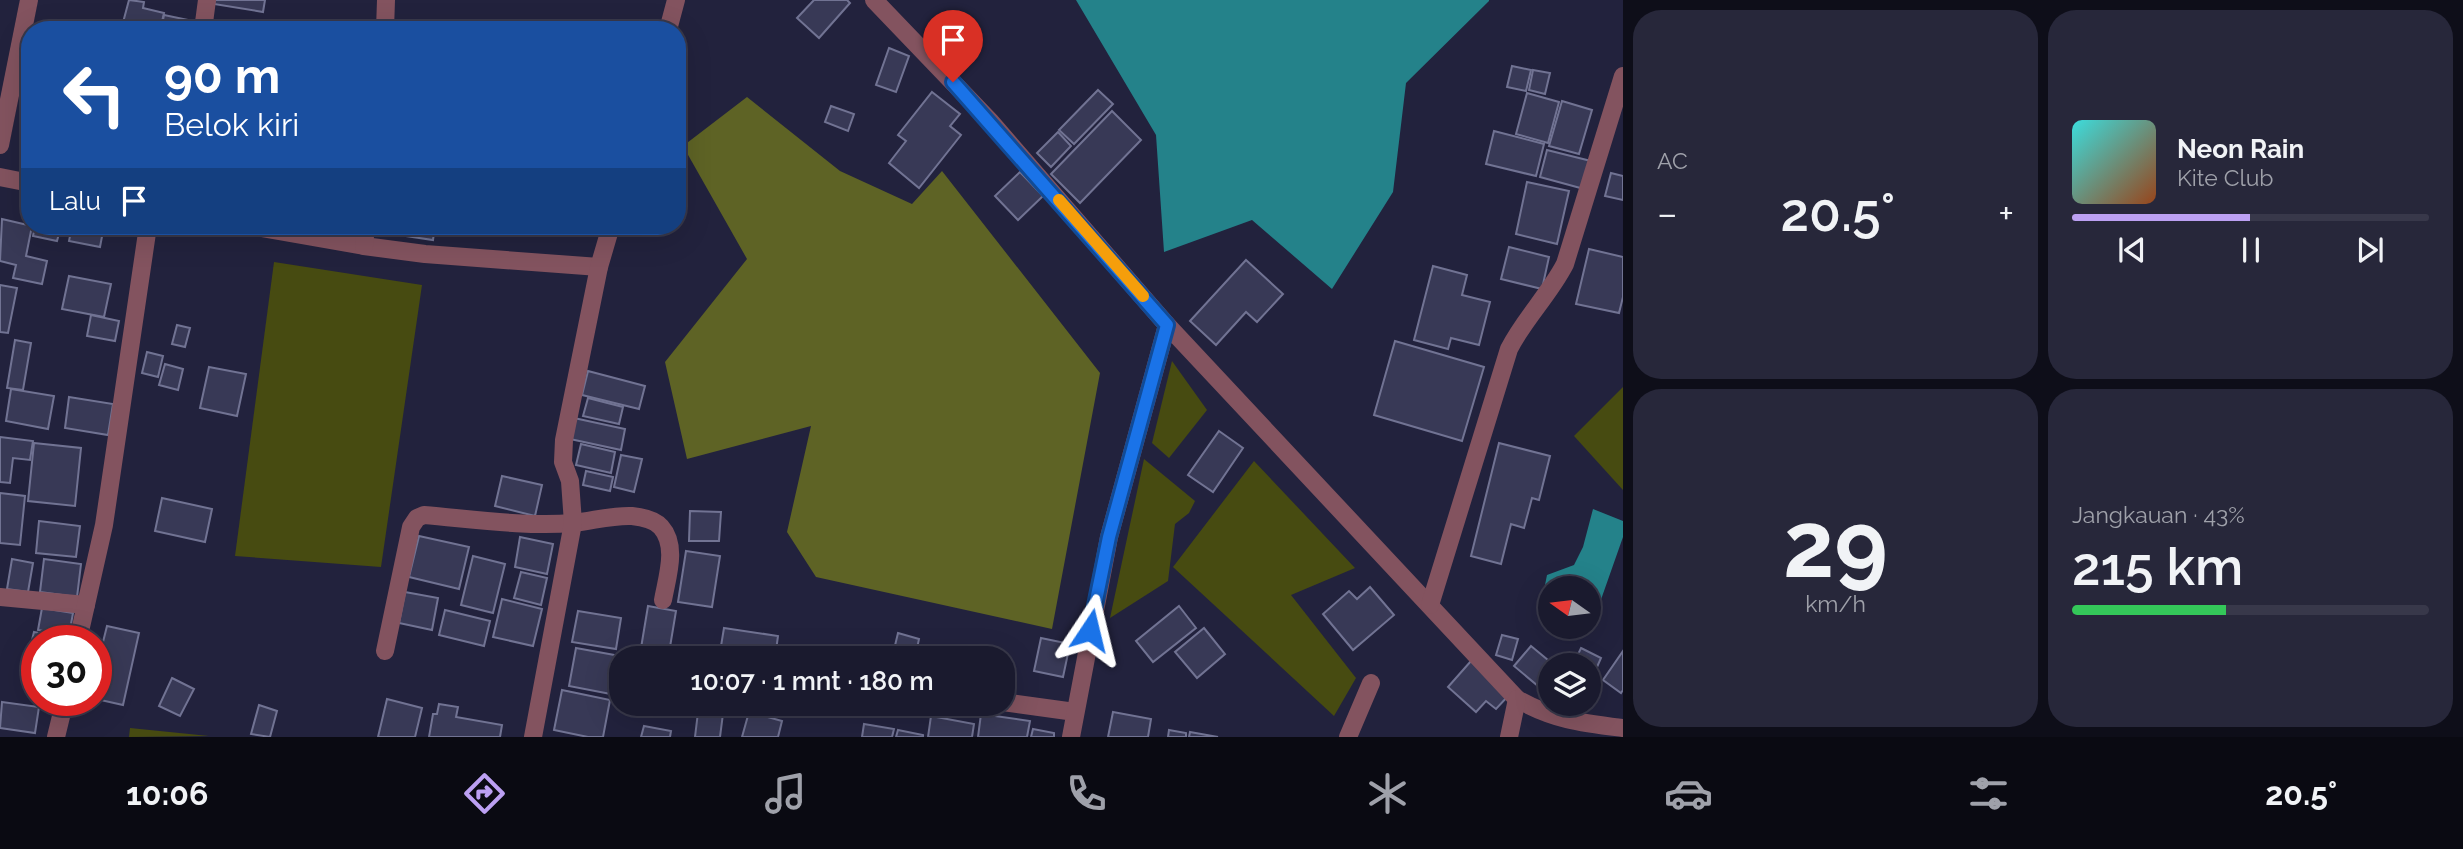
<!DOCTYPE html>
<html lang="id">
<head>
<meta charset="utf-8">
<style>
	body { margin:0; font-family:Raleway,sans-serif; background:#27273a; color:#f1f3f6; height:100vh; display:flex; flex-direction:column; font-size:26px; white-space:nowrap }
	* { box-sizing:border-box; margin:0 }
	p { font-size:23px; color:#9fa1aa }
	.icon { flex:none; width:38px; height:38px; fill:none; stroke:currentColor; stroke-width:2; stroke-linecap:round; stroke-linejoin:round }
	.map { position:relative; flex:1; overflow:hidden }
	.side { display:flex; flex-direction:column; gap:10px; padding:10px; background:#0e0e19; width:840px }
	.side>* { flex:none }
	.top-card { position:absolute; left:21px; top:21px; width:665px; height:214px; border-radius:28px; box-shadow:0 7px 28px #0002,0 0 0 2px #38384a; background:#1a4fa0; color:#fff; overflow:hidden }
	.needle { width:46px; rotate:284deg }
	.tools { position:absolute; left:1538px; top:576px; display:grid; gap:14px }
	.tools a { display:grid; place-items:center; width:63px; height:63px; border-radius:50%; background:#1a1a2e; box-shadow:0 7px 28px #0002,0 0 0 2px #38384a; font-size:35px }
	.speed { position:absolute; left:21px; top:625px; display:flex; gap:14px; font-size:35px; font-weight:700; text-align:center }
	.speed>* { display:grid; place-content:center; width:91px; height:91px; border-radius:50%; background:#1a1a2e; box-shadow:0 7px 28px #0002,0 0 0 2px #38384a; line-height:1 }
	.speed .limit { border:10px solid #d22; background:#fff; color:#111 }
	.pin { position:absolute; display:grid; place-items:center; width:60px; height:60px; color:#fff; margin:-72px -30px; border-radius:50% 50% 50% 0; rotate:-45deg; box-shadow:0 0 7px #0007 }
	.pin .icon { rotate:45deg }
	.me { position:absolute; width:77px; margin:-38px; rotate:10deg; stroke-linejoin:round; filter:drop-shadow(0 0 5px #0008) }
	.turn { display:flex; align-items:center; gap:24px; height:147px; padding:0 28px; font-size:32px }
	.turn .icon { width:91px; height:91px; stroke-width:2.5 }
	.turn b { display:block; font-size:49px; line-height:60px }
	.then { display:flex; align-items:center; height:66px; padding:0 28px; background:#0003; gap:14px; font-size:26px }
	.big { font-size:52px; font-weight:600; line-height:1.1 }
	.side .tile { flex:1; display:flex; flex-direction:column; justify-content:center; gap:10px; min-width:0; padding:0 24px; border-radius:28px; background:#27273a }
	.side .dial { align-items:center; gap:0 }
	.dial b { font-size:91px; line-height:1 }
	.song { display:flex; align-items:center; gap:21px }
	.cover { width:84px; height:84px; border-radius:10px; background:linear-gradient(135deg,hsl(180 70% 55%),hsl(20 70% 35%)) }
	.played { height:7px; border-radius:4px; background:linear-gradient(90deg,#bca0f2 50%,#38384a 50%) }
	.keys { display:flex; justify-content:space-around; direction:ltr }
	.heat { display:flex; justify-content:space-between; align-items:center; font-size:38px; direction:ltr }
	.charge { height:10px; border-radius:5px; background:linear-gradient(90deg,#34c759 43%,#38384a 0) }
	.side .tiles { flex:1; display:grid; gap:10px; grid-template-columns:repeat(2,1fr) }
	.trip { position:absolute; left:609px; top:646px; width:406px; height:70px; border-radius:28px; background:#1a1a2e; box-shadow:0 7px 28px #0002,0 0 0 2px #38384a; font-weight:600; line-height:70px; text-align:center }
	.tab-bar { display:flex; height:112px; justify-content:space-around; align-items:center; background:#0a0a12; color:#9fa1aa }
	.tab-bar .icon { width:49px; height:49px }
	.tab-bar .active { color:#bca0f2 }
	.tab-bar b { font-size:32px; color:#f1f3f6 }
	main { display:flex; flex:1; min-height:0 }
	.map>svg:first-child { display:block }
	.green { fill:#474b11 }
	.forest { fill:#5e6325 }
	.water { fill:#24828a }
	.building { fill:#383956; stroke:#717393; stroke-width:2 }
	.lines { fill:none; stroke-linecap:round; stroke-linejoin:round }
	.minor { stroke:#83535f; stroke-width:18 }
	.route-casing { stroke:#114b97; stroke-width:18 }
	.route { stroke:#1a73e8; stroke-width:12 }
	.slow { stroke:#f59e0b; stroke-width:12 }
</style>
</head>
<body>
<main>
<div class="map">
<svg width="1623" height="737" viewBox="0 0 1623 737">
	<rect width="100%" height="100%" fill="#22223d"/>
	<g class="green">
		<polygon points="274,262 422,285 381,567 235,556"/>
		<polygon points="1172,361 1207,410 1169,458 1152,443"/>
		<polygon points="1623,387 1623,490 1574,436"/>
		<polygon points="1144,459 1195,501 1189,513 1175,524 1168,581 1110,618"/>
		<polygon points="1254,461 1355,568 1291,595 1356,678 1334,716 1173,567"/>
		<polygon points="130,728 209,736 129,737"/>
	</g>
	<polygon class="forest" points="747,97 840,171 912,204 942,171 1100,373 1052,629 816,577 787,532 811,426 687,459 665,362 747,259 683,146"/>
	<g class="water">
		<polygon points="1076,0 1489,0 1489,1 1406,83 1393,192 1332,289 1252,220 1164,252 1156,135"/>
		<polygon points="1593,509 1623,521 1623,537 1591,628 1586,627 1589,626 1589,588 1550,588 1550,614 1540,610 1547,575 1574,565 1583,547"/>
	</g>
	<g class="building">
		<polygon points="129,0 144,2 143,8 164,13 160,30 121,30"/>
		<polygon points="215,0 265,0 263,12 214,4"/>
		<polygon points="814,0 847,0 850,3 819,38 797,18"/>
		<polygon points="164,15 193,21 191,30 161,30"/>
		<polygon points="42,22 86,30 40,30"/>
		<polygon points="889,48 909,56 896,92 876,85"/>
		<polygon points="1512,66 1531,70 1526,91 1507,87"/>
		<polygon points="1533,70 1550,73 1545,94 1529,90"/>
		<polygon points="1098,90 1113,104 1074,144 1059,130"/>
		<polygon points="932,92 960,114 950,126 961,135 919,188 889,163 906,141 898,135"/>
		<polygon points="1527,93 1559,102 1548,143 1516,134"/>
		<polygon points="1562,101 1592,110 1579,154 1549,146"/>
		<polygon points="831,106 854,114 848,131 825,122"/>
		<polygon points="1112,111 1141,140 1080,203 1051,174"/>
		<polygon points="1494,131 1544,144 1536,176 1486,164"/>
		<polygon points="1058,132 1071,146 1051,167 1037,153"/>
		<polygon points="1547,150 1591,161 1584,189 1540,177"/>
		<polygon points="1020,172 1043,196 1018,220 995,196"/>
		<polygon points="1611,173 1623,176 1623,200 1605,196"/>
		<polygon points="1527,182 1569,191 1557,244 1516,234"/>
		<polygon points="2,219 32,226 26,256 47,261 42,284 13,278 16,265 0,261"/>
		<polygon points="35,226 61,226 57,241 33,236"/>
		<polygon points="72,226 104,226 100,247 69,241"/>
		<polygon points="373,226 435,226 433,240 372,231"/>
		<polygon points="1509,247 1549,257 1542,289 1501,279"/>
		<polygon points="1589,249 1623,257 1623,297 1619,313 1576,304"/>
		<polygon points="1246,260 1283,294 1257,322 1246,312 1216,345 1190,321"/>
		<polygon points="1433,266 1467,275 1462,295 1490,302 1479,345 1451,338 1448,349 1414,340"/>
		<polygon points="69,276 111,284 104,317 62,309"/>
		<polygon points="0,285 17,288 8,333 0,332"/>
		<polygon points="91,315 119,321 115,341 87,336"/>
		<polygon points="177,325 190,328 185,347 172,344"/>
		<polygon points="15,340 31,343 23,390 7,388"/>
		<polygon points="1395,341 1484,367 1462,441 1374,415"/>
		<polygon points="147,352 163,356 158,377 142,373"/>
		<polygon points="165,364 183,369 178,390 159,385"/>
		<polygon points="209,367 246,374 237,416 200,408"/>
		<polygon points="588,371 645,386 639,409 582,395"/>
		<polygon points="11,389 54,396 48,429 6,421"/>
		<polygon points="69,397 113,404 108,435 65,428"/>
		<polygon points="588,398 623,407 619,424 583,416"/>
		<polygon points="574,418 625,429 621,450 570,439"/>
		<polygon points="1219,431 1243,448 1213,492 1188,475"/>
		<polygon points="0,437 33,441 30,460 13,458 10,483 0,482"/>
		<polygon points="34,443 81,448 75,506 28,501"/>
		<polygon points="1499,443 1550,456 1539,500 1532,498 1524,528 1511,524 1501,564 1471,556"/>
		<polygon points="581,444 615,452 611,473 576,465"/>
		<polygon points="621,455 642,459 634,492 614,487"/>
		<polygon points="586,471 613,477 610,491 583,485"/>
		<polygon points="502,476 542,485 535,516 495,506"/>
		<polygon points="0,493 25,496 20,545 0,543"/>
		<polygon points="162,498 212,509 205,542 155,531"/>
		<polygon points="690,511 721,512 719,541 689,541"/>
		<polygon points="39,521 80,526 76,557 36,553"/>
		<polygon points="419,536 469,547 459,589 409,577"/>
		<polygon points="520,537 553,544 547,574 515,567"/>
		<polygon points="686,551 720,556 712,607 678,602"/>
		<polygon points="473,556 505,564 493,613 461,605"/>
		<polygon points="12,559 33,563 28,592 7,589"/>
		<polygon points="44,559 81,564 77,597 40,592"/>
		<polygon points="521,572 547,578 541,605 514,598"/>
		<polygon points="1370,587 1394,615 1353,650 1323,614 1349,591 1357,599"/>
		<polygon points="405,592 438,598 432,630 399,623"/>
		<polygon points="502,599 542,609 533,646 493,637"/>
		<polygon points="648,606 676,611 669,653 641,648"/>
		<polygon points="1179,606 1196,628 1153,662 1136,641"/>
		<polygon points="42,608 73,613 69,635 38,630"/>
		<polygon points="445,610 490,621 484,646 439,635"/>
		<polygon points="578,611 621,618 616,649 572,642"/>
		<polygon points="107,626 139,633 123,705 96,699 96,670"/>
		<polygon points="724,628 778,636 775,658 719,658"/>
		<polygon points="1204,628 1225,654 1197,678 1175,652"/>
		<polygon points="34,632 60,637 59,640 37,640 37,658 28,656"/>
		<polygon points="898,633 919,639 915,658 892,658"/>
		<polygon points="1502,635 1518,639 1512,660 1496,655"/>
		<polygon points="1041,638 1070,644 1063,677 1034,671"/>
		<polygon points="1531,646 1554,665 1550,665 1550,684 1544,691 1514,666"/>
		<polygon points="576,648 631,658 621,658 621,696 569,686"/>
		<polygon points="1581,648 1601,658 1590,683 1589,665 1573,665"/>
		<polygon points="1623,651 1623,690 1621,693 1603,680"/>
		<polygon points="1471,661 1509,695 1496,709 1486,701 1476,712 1448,687"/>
		<polygon points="172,678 194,689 180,716 159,706"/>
		<polygon points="562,690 610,700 603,737 588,737 554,730"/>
		<polygon points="387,699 422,708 415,737 378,737"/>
		<polygon points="2,702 39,707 35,733 0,728"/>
		<polygon points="439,704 458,707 456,717 502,725 500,737 429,737 433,714 437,714"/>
		<polygon points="699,704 724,706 720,737 695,737"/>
		<polygon points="259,705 277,711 270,737 251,734"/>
		<polygon points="749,712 782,721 778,737 742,737"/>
		<polygon points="1113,712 1151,719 1148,737 1108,737"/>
		<polygon points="981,714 1030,721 1027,737 978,737"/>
		<polygon points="931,716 974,724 972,737 928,737"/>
		<polygon points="864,724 894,729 892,737 862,737"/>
		<polygon points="644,726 671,731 670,737 641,737"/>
		<polygon points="1033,729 1054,733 1054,737 1031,737"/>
		<polygon points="898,730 923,735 923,737 896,737"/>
		<polygon points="1169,730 1186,733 1186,737 1168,737"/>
		<polygon points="1190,732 1218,737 1189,737"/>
	</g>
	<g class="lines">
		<g class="minor">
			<path d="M 874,0 L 990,121 L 1167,325 L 1517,699 C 1554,720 1582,723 1623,728"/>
			<polyline points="203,30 207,0"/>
			<polyline points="385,30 386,0"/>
			<polyline points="668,30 676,0"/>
			<polyline points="0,145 29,0"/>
			<polyline points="0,177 30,183"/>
			<polyline points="251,226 364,246 425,254 599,267"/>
			<polyline points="364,246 366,226"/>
			<polyline points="0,597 86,605"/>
			<path d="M 1430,605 L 1509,349 C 1524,319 1549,295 1565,264 L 1623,76"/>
			<polyline points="78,640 104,525 148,226"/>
			<path d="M 385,651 L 411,527 L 417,518 L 424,515 C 472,519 526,527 573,523 C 593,521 612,515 632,516 C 642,517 654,519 661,527 C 678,546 667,577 663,600"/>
			<polyline points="1003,702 1075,712"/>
			<polyline points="56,737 65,700"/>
			<polyline points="533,737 573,523 570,481 563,462 564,440 599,267 611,226"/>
			<polyline points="1071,737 1109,537 1167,325"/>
			<polyline points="1348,737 1371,683"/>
			<polyline points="1509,737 1517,699"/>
		</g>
	</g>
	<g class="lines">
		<defs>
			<polyline id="route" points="953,82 1167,325 1109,537 1090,630"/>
		</defs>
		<use href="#route" class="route-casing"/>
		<use href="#route" class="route"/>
		<polyline class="slow" points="1059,200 1143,296"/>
	</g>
</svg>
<div class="tools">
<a><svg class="needle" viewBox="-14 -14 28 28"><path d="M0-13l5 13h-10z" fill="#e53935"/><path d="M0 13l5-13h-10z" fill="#9fa1aa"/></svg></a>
<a><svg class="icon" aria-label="layers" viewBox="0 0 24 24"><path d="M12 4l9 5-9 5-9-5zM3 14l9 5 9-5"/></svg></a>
</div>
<div class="speed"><div class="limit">30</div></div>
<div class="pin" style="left:953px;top:82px;background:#d93025"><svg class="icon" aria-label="arrive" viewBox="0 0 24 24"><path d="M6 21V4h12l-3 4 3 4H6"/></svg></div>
<svg class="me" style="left:1090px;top:630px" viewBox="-20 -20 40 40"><path d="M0-17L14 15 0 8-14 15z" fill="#1a73e8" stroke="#fff" stroke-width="4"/></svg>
<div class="trip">10:07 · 1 mnt · 180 m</div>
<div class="top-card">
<div class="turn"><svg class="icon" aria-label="left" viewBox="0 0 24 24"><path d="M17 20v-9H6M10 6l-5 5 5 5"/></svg><div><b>90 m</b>Belok kiri</div></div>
<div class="then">Lalu<svg class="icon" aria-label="arrive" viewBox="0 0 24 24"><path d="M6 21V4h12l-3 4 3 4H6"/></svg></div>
</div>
</div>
<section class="side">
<div class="tiles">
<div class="tile"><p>AC</p>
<div class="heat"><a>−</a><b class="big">20.5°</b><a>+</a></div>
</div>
<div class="tile">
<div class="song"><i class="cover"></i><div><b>Neon Rain</b><p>Kite Club</p></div></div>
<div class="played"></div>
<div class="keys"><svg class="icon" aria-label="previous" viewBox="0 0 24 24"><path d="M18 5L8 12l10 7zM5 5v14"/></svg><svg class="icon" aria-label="pause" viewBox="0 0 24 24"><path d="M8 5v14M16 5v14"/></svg><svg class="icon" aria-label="next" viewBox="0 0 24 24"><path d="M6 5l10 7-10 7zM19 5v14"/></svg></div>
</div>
<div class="tile dial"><b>29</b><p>km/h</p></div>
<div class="tile"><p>Jangkauan · 43%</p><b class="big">215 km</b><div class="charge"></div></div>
</div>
</section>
</main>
<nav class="tab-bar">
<b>10:06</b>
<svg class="icon active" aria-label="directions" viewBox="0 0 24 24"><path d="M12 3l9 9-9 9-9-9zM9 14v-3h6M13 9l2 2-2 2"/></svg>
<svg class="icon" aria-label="music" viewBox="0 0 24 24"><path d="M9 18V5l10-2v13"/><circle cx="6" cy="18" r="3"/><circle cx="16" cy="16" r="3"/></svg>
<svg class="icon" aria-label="phone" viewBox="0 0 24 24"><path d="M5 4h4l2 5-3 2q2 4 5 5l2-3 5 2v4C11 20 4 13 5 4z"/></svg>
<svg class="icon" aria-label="climate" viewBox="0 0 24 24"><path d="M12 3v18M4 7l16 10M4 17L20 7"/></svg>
<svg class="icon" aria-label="car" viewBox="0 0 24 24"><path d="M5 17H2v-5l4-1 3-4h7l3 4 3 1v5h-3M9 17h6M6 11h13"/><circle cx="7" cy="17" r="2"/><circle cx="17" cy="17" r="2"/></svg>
<svg class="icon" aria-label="filters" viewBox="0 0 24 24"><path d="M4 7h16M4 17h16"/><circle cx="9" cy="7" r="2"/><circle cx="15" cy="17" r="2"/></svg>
<b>20.5°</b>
</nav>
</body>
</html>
